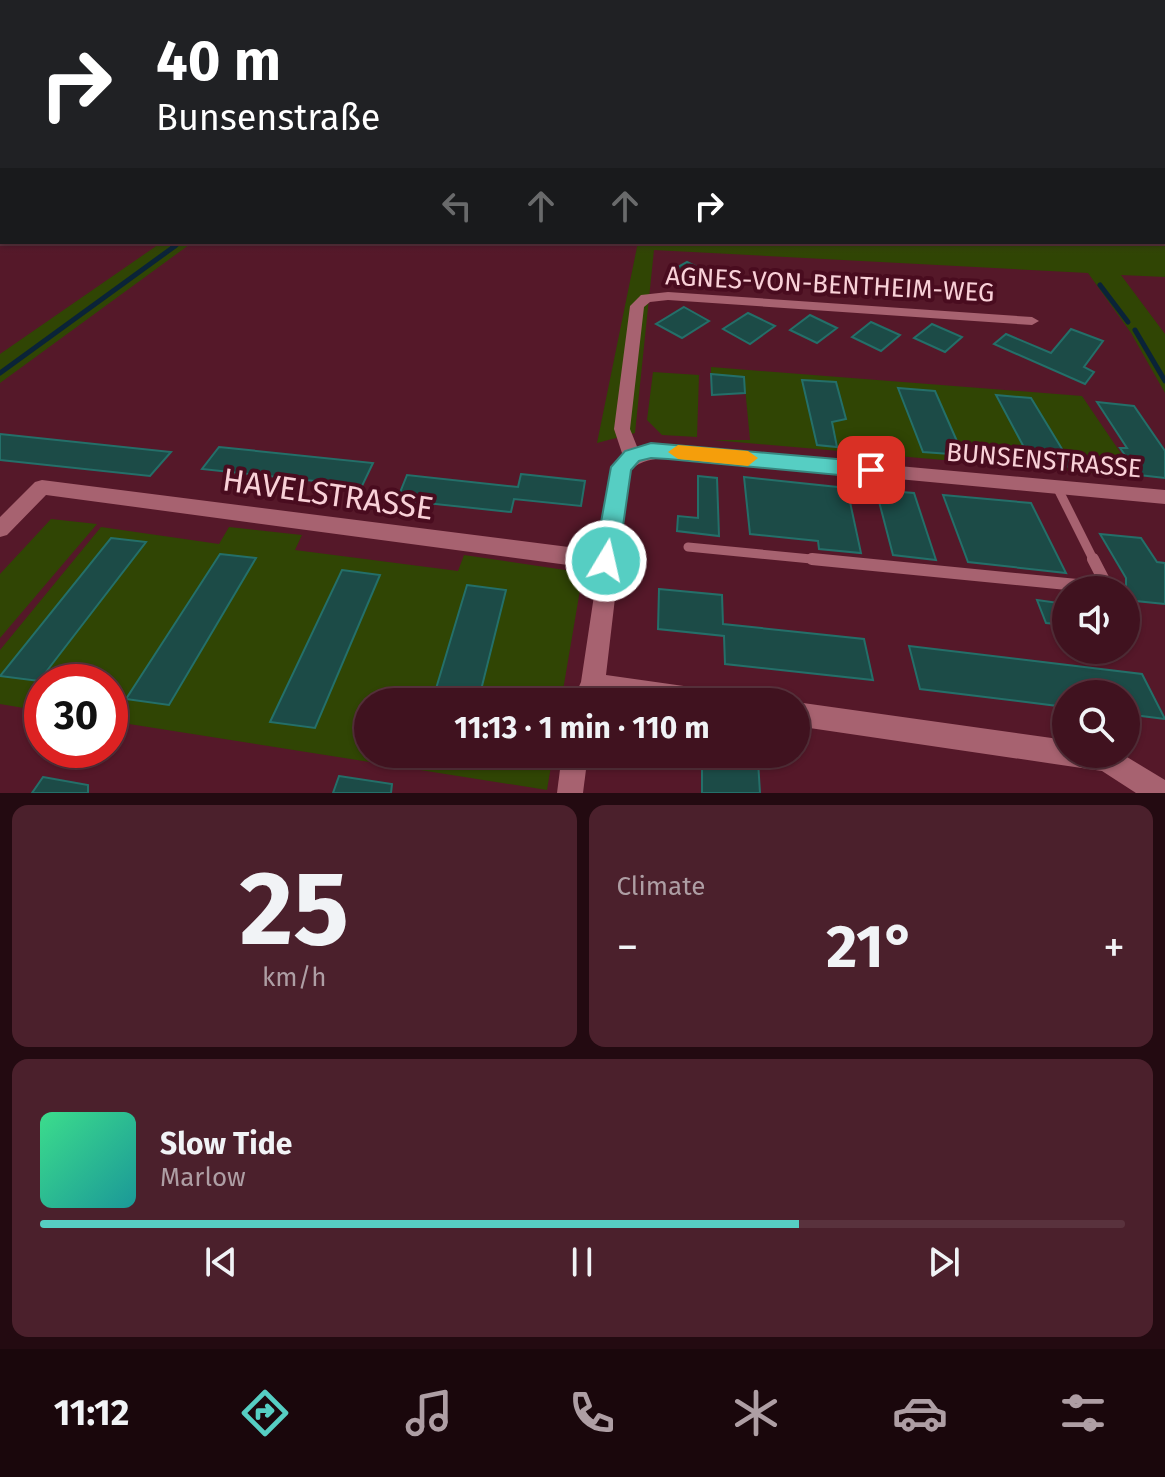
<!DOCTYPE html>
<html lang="en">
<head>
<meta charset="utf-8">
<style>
	body { margin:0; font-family:"Fira Sans",sans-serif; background:#4b202c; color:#f1f3f6; height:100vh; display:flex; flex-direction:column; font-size:30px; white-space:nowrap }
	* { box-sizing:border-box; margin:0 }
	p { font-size:26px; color:#ae9ea4 }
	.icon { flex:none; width:44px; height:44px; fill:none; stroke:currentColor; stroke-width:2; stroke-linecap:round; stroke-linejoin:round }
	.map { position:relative; height:793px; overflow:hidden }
	.drawer { display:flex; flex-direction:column; gap:12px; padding:12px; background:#230a11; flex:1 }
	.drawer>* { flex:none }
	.top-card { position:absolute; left:0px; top:0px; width:1166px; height:244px; box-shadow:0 2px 6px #0004,0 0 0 2px #59323d; background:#202124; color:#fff; overflow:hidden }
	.fabs { position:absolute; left:1052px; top:576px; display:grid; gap:16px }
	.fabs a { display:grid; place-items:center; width:88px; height:88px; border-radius:50%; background:#40121f; box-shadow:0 2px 6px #0004,0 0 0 2px #59323d; font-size:40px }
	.speed { position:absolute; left:24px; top:664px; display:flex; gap:16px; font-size:40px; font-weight:700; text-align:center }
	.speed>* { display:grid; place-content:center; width:104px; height:104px; border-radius:50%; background:#40121f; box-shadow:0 2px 6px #0004,0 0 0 2px #59323d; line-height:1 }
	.speed .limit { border:12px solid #d22; background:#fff; color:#111 }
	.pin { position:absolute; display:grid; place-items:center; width:68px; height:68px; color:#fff; margin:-34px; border-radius:16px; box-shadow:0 4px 12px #0006 }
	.me { position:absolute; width:88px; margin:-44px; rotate:9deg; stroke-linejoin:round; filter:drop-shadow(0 0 6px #0008) }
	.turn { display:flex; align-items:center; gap:28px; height:168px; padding:0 24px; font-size:36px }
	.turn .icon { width:104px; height:104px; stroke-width:2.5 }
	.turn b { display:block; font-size:56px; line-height:68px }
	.lanes { display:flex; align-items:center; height:76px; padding:0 24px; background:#0003; justify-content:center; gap:40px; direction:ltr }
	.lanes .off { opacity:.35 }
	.big { font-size:60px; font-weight:700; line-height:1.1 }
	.drawer .widget { flex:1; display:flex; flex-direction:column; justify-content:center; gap:12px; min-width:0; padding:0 28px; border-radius:16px; background:#4b202c }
	.drawer .dial { align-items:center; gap:0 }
	.dial b { font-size:104px; line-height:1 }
	.song { display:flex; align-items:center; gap:24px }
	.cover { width:96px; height:96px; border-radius:12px; background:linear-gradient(135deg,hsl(150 70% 55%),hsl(180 70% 35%)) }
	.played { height:8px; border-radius:4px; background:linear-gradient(90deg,#56cec3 70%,#59323d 70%) }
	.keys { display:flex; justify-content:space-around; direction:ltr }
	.heat { display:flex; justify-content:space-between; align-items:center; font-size:44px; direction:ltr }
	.drawer .tiles { flex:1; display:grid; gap:12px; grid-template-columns:1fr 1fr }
	.widget:last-child { grid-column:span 2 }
	.trip { position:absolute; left:354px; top:688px; width:456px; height:80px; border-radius:40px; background:#40121f; box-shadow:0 2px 6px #0004,0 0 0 2px #59323d; font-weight:700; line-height:80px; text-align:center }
	.tabs { display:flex; height:128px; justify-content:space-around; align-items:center; background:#1a070c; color:#ae9ea4 }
	.tabs .icon { width:56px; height:56px }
	.tabs .current { color:#56cec3 }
	.tabs b { font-size:36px; color:#f1f3f6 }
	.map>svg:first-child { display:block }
	.green { fill:#304504 }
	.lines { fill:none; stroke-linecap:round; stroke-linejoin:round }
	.stream-far1 { stroke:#0a2338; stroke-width:4 }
	.stream { stroke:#0a2338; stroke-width:5 }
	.building { fill:#1c4b47; stroke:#246f69; stroke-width:2 }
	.lane-far1 { stroke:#a76270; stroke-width:9 }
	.lane { stroke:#a76270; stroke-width:12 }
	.street { fill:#a76270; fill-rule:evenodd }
	.route { fill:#56cec3; stroke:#38867f; stroke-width:2 }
	.slow { fill:#f59e0b }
	.labels { text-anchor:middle; stroke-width:8; stroke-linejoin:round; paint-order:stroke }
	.street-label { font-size:26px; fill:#f9d1d8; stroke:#490c1f }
	.near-street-label { font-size:32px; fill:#f9d1d8; stroke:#490c1f }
</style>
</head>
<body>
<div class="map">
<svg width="1165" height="793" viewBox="0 0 1165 793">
	<rect width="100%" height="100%" fill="#551829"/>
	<g class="green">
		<polygon points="1165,167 1165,277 1121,275 1165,334 1165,393 1131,333 1088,273 654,250 635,433 597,443 638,242 1164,242"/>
		<polygon points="162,242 193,242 0,383 0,354"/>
		<polygon points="711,367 1082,396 1137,477 713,440 750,440 744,377 711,374"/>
		<polygon points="653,372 699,375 697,437 662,435 647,420"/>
		<polygon points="51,519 97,524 0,638 0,574"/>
		<polygon points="101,527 219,544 229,527 302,535 295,550 458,571 464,555 572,571 580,590 561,702 368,702 368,754 553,754 547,790 110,721 110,682 42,682 42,711 0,704 0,650"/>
	</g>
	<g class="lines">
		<polyline class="stream-far1" points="172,248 181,242"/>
		<g class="stream">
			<polyline points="1100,285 1128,322"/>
			<polyline points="1135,330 1165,381"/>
			<polyline points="0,373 175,246"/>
		</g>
	</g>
	<g class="building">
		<polygon points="687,262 718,277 701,287 671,271"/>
		<polygon points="684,307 709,321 682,338 656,324"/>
		<polygon points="748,313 775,326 750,344 723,329"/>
		<polygon points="810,315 837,328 817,343 790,330"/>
		<polygon points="871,322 900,335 881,351 852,337"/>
		<polygon points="932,324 962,337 945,352 914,338"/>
		<polygon points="1071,329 1103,341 1084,367 1094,372 1085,384 994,344 1006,334 1051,353"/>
		<polygon points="711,374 744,377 745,393 712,395"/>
		<polygon points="802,380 836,382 846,419 832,422 837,447 817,445"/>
		<polygon points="898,388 935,391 963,455 923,452"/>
		<polygon points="996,395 1031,398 1073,467 1033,464"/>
		<polygon points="1097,402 1134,406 1165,451 1165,478 1139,475 1120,448 1127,448"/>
		<polygon points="0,434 171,452 150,476 0,460"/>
		<polygon points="219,447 373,463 362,486 202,469"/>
		<polygon points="521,474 585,481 581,506 514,499 511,512 397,500 407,475 518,487"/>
		<polygon points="698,476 717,478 719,536 677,531 678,516 698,518"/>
		<polygon points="744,477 847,488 861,553 819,549 818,541 750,534"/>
		<polygon points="876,490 914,493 936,560 893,555"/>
		<polygon points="943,495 1031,503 1066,573 968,562"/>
		<polygon points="1100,534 1141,538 1157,562 1165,563 1165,604 1126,600 1126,578"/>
		<polygon points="111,538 146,542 39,681 0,676"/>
		<polygon points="220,554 256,558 169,705 126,699"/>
		<polygon points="342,570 380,575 315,728 270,722"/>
		<polygon points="467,585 506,590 478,702 432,702"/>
		<polygon points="659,589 722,595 723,624 864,639 873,680 725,664 724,636 658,629"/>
		<polygon points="1037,600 1066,604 1066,625 1046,623"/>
		<polygon points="909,646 1142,674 1165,719 1126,714 1126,694 1066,694 1066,707 920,689"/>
		<polygon points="702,754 758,761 760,793 702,793"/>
		<polygon points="339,776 392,784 391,793 333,793"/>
		<polygon points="43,777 88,785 88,793 32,793"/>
	</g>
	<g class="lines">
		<g class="lane-far1">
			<polyline points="1057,487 1094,561"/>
			<polyline points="688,547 832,561"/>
		</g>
		<polyline class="lane" points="812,559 1108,588 1093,559"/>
		<g class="street">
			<path d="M 668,292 L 1032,317 L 1039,321 L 1032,325 L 668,300 L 650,302 L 644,307 L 630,429 L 638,449 L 651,446 L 677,446 L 1165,490 L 1165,504 L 686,459 C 665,458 647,456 630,470 L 606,675 L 712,690 L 721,693 L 724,702 L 628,702 L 599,698 L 597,702 L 572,702 L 581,682 L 598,569 L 46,495 L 7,535 L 0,537 L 0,517 L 35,482 L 42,480 L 600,551 L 612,467 L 623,456 L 614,429 L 630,306 L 641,295 Z"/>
			<polygon points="795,702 796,702 1066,740 1066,754 1122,754 1165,780 1165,793 1136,793 1102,771 796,726"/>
			<polygon points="562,754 588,754 583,793 557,793"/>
		</g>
	</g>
	<linearGradient id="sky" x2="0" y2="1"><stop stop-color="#2f0d17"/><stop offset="0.56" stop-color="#623d54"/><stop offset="1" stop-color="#623d54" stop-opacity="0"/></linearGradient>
	<rect width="1165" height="255" fill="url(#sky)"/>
	<polygon class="route" points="651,443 871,462 882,470 871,478 668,459 651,458 639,461 631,470 618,561 614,568 606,571 598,568 594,561 611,467 625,451"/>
	<polygon class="slow" points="678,445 748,451 758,458 748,466 678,459 668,452"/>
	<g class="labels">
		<g class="street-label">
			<text transform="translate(830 284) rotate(3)" y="9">AGNES-VON-BENTHEIM-WEG</text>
			<text transform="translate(1044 460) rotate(5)" y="9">BUNSENSTRASSE</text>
		</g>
		<g class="near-street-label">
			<text transform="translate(328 494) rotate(8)" y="11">HAVELSTRASSE</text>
		</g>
	</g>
</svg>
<div class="fabs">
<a><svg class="icon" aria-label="sound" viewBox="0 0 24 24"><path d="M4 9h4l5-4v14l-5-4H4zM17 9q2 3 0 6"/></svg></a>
<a><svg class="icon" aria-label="search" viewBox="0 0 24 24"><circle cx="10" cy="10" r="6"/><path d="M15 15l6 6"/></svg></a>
</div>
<div class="speed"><div class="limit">30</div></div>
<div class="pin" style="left:871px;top:470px;background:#d93025"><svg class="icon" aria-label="arrive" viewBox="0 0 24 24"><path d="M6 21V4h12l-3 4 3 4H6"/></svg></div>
<svg class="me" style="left:606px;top:561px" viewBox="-20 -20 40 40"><circle r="17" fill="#56cec3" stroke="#fff" stroke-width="3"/><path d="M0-11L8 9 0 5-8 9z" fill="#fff"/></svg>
<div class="trip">11:13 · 1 min · 110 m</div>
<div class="top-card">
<div class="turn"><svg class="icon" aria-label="right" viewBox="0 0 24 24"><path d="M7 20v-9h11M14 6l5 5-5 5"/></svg><div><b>40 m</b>Bunsenstraße</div></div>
<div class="lanes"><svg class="icon off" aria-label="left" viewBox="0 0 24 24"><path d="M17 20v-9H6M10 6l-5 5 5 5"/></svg><svg class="icon off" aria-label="ahead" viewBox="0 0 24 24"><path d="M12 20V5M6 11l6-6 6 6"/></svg><svg class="icon off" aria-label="ahead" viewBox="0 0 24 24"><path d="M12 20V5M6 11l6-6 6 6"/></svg><svg class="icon" aria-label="right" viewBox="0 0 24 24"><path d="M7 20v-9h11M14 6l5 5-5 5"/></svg></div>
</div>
</div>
<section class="drawer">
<div class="tiles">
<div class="widget dial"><b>25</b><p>km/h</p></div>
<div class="widget"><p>Climate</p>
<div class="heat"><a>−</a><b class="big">21°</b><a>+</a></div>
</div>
<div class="widget">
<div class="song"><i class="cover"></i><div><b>Slow Tide</b><p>Marlow</p></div></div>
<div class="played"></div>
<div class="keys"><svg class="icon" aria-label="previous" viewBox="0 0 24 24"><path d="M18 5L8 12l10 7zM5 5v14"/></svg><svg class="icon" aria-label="pause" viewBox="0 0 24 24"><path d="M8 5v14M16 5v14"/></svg><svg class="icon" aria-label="next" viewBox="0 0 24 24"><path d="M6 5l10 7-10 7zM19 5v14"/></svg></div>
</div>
</div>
</section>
<nav class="tabs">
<b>11:12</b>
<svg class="icon current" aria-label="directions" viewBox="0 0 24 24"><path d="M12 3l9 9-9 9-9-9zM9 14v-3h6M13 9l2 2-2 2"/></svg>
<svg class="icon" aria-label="music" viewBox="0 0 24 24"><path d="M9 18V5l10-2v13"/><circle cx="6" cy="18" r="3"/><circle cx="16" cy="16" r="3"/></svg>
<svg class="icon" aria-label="phone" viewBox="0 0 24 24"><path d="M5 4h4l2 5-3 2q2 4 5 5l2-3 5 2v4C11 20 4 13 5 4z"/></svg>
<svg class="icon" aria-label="climate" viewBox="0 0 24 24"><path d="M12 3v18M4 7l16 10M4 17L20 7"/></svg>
<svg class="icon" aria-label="car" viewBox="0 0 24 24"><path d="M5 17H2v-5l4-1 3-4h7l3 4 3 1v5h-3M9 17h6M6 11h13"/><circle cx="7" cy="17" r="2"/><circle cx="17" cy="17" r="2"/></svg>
<svg class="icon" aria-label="filters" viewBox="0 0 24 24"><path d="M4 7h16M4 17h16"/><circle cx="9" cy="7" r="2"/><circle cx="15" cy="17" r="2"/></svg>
</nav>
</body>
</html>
